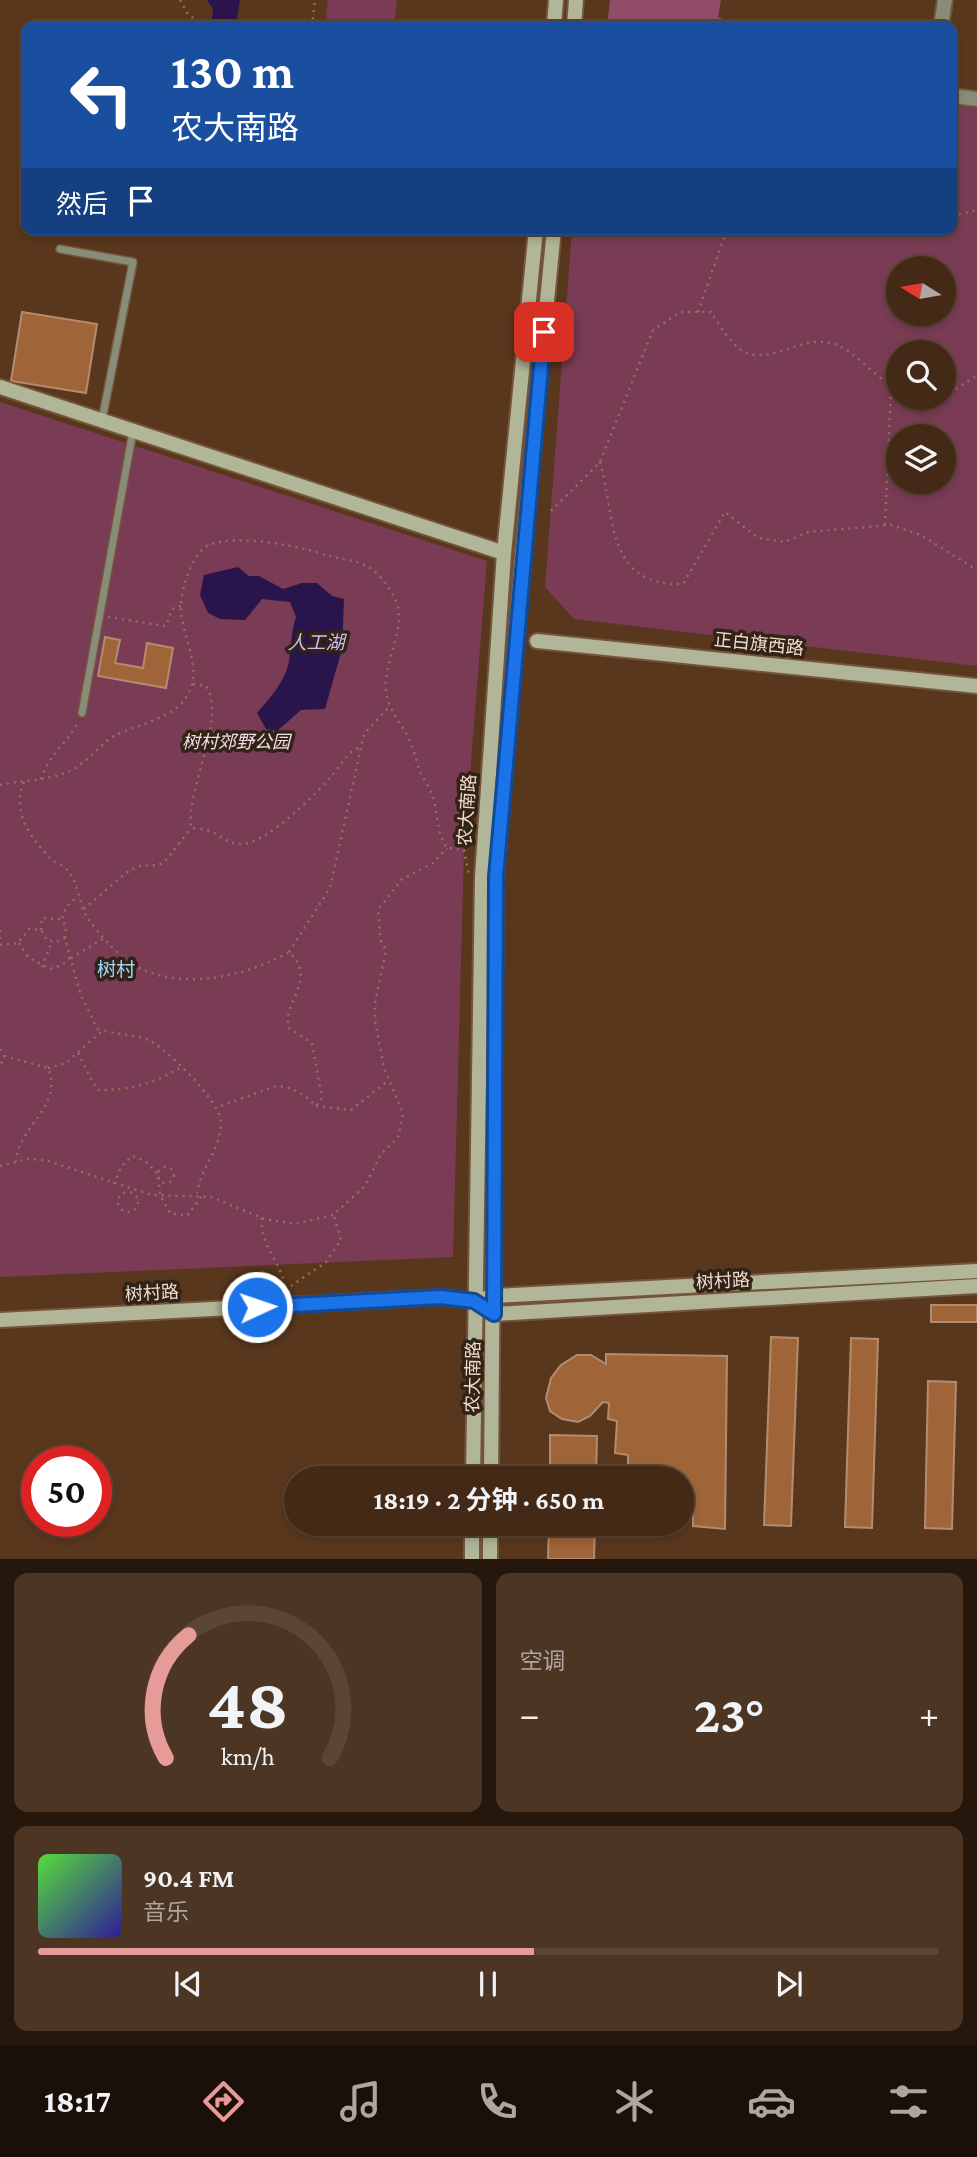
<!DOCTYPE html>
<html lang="zh">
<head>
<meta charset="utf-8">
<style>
	body { margin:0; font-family:"Crimson Pro","Noto Sans SC",serif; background:#4d3523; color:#f1f3f6; height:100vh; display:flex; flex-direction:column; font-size:26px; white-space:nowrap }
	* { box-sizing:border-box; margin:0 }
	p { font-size:23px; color:#afa6a1 }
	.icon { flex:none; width:38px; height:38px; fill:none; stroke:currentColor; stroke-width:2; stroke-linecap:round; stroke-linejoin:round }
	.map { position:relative; height:1559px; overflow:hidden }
	.side { display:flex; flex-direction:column; gap:14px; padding:14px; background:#25170c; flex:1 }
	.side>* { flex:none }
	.guide { position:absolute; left:21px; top:21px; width:936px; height:214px; border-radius:14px; box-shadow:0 4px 10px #0003,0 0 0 2px #5b4535; background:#1a4fa0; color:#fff; overflow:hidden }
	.needle { width:46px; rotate:281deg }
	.controls { position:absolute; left:886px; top:256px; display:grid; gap:14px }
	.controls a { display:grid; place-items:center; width:70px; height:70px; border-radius:50%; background:#432916; box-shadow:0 4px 10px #0003,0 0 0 2px #5b4535; font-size:35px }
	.speed { position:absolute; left:21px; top:1446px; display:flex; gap:14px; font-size:35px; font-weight:700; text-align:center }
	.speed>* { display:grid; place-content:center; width:91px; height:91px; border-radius:50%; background:#432916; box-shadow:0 4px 10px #0003,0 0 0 2px #5b4535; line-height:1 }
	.speed .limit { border:10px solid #d22; background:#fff; color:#111 }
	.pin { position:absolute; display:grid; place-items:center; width:60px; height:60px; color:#fff; margin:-30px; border-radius:14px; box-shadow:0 4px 10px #0006 }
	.me { position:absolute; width:77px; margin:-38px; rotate:87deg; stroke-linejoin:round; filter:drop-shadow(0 0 5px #0008) }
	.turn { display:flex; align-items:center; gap:24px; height:147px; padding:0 35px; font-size:32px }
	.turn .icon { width:91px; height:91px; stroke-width:2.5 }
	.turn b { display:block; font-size:49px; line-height:60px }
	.then { display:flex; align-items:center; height:66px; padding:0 35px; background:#0003; gap:14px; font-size:26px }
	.big { font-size:52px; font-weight:700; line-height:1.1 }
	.side .widget { flex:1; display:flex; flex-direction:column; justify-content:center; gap:10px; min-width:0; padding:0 24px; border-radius:14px; background:#4d3523 }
	.side .dial { align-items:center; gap:0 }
	.dial svg { height:182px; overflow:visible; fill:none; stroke:#5b4535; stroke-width:7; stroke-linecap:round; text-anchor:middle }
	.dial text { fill:#f1f3f6; stroke:none }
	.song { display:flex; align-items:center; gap:21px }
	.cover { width:84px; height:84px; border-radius:10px; background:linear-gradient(135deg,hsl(110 70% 55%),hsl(250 70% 35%)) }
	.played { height:7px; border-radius:4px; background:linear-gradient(90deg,#e69b98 55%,#5b4535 55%) }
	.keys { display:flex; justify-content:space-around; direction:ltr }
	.heat { display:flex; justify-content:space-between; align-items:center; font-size:38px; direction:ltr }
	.side .tiles { flex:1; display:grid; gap:14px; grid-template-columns:1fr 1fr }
	.widget:last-child { grid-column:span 2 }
	.trip { position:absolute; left:284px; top:1466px; width:410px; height:70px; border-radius:35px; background:#432916; box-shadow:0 4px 10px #0003,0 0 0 2px #5b4535; font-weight:700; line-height:70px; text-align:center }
	.tab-bar { display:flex; height:112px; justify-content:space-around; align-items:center; background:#1b1009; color:#afa6a1 }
	.tab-bar .icon { width:49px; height:49px }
	.tab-bar .on { color:#e69b98 }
	.tab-bar b { font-size:32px; color:#f1f3f6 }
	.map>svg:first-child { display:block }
	.green { fill:#793c54; fill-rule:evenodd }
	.forest { fill:#914d68 }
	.water { fill:#29144b }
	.building { fill:#9f6539; stroke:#b38c70; stroke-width:2 }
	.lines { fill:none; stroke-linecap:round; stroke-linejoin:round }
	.lane-casing { stroke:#74553c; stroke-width:10 }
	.street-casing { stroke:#74553c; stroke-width:18 }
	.secondary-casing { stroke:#74553c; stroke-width:18 }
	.path { stroke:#8f725c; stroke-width:2.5; stroke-dasharray:2 5; stroke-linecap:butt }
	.lane { stroke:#888c79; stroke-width:7 }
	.street { stroke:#888c79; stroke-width:14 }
	.secondary { stroke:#b0b697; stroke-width:14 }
	.route-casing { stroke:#114b97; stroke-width:18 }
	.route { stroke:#1a73e8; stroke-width:12 }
	.labels { text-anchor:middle; stroke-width:7; stroke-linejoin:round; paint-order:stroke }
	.street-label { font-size:18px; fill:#f0dbcc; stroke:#322317 }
	.park-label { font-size:18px; font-style:italic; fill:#f3dde4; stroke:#322317 }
	.water-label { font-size:19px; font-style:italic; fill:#cabdf2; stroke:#322317 }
	.neighbourhood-label { font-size:19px; fill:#9dd9fe; stroke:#322317 }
</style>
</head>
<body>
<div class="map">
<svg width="977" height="1559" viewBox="0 0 977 1559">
	<rect width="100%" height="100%" fill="#59371d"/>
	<g class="green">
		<polygon points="328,0 397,0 394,26 325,26"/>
		<path d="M 952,106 L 977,108 L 977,666 L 574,619 L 545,587 L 572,229 L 952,229 ZM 898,268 L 943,268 L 943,313 L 898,313 ZM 898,352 L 943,352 L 943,397 L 898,397 ZM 898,436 L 943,436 L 943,481 L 898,481 Z"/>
		<polygon points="0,402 487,561 464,850 453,1257 0,1277"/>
	</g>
	<polygon class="forest" points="610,0 721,0 718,17 740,26 607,26"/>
	<g class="water">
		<polygon points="207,0 240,0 236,26 211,26 213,9"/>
		<path d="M 238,567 L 249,576 L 259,576 L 283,589 L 302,583 L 317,583 L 332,596 L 344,599 L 342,649 L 325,709 L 301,710 L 277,731 L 266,729 L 257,713 C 270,698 285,682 289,661 C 291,646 291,633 296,617 L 290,602 L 262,599 L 245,620 L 220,619 L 208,613 L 200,595 L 204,575 Z"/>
	</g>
	<g class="building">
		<polygon points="22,312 97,324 86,393 11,381"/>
		<polygon points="105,637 120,640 115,663 143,668 147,643 173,648 166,688 98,676"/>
		<rect x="931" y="1305" width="46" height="17"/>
		<polygon points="771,1337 798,1338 791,1526 764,1525"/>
		<polygon points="851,1338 878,1339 872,1528 845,1527"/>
		<polygon points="606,1354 727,1356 725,1529 693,1526 693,1505 681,1505 681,1479 641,1479 642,1471 628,1470 628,1455 615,1453 617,1421 608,1419 609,1403 603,1402 590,1416 578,1422 562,1419 550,1411 546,1398 551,1378 561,1365 577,1355 591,1355 606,1364"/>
		<polygon points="928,1381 956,1382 952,1529 925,1528"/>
		<polygon points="550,1435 597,1436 596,1479 550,1479"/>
		<polygon points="549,1524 595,1524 594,1559 548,1559"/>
	</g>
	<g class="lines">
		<defs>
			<g id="lane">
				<polyline points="60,249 133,262 102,420"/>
				<polyline points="82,713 133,431"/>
			</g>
			<g id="street">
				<polyline points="941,26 945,0"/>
				<polyline points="952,96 977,99"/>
			</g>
			<g id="secondary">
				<polyline points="554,26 556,0"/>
				<polyline points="574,26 576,0"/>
				<polyline points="0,387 504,553"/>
				<polyline points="537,641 977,686"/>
				<polyline points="487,1309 494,1314 977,1286"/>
				<polyline points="0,1320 441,1297 474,1301 494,1296 977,1271"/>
				<polyline points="473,1479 482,877 504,553 536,229"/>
				<polyline points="491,1479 496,878 522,556 554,229"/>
				<polyline points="472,1559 472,1524"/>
				<polyline points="490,1559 490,1524"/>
			</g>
		</defs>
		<use href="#lane" class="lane-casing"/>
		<use href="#street" class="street-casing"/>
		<use href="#secondary" class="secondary-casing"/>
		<g class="path">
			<polyline points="180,0 189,16 210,25"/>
			<polyline points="312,26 315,0"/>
			<polyline points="952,216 977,210"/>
			<polyline points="899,229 906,229"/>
			<polyline points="698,312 727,229"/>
			<polyline points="943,393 950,393 977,375"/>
			<path d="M 600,462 C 616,518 605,586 683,584 L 725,512 L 758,538 L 785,542 L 808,532 L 891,525 L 921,535 L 977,570"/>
			<path d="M 551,511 L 600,462 L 653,330 L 681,312 L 711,312 C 720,325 731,347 747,353 C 777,363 804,332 837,345 C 856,352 885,387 898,388"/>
			<polyline points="885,525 891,389"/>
			<polyline points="108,617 166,626 172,609 181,606"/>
			<path d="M 193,684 L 206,686 C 227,717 186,789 191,828 C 197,829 206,829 212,832 C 224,837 227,844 241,844 C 265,845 319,792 334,773 C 344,761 346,753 360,747"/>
			<path d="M 41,779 C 48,755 69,742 78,721"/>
			<path d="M 24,782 C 11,809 29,836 49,857 C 53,862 61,864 66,869 C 79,881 78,903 87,917 C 101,937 123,962 146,971 C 191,989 249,975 289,952 C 319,981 281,1002 289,1028 L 312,1043 L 322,1098 L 316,1106 C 305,1095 292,1086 276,1086 L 218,1107"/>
			<path d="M 0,785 C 23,780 49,781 72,770 C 89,761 101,742 118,734 C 136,726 165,719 180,705 C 208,677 183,642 181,610 C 180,592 191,553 209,545 C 234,534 294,545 319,553 C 357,565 369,555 393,595 C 411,624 382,660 386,692 C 389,711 401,723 409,739 C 415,750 416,763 421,774 C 424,780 429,786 431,792 C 439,811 435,830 447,848 L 464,850 L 469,876"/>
			<polyline points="84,909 126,873 138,866 159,865 167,859 191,828"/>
			<polyline points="0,930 0,943"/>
			<polyline points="41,930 42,918 61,919"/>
			<polyline points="65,938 66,927 62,919 66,907 78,896"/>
			<polyline points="19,943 28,957 50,969 62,965 71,957"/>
			<polyline points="0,945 18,943 29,929 41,930 47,940 56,942 65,938 80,993 99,1032"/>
			<polyline points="289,952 330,888 364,734 390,706"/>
			<polyline points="71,958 104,938"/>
			<polyline points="42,967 52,941"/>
			<polyline points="0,1049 4,1056 0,1067"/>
			<path d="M 78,1053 L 97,1090 C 129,1090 155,1084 181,1067"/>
			<path d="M 4,1056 L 48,1068 C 64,1106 18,1127 16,1161"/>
			<path d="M 48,1068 L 66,1063 L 103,1030 C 117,1035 132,1034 146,1039 C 165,1046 221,1102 221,1122 C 221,1149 201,1167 197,1193"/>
			<polyline points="316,1106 351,1110 389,1080"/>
			<polyline points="0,1166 28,1159 45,1160 152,1195 211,1197 265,1219 295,1224 333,1215 365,1186 381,1154 398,1138 403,1113 384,1068 375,1021 375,1003 386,950 381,941 378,910 401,880 433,863 447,848"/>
			<circle cx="166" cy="1175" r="8"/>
			<polyline points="114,1184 121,1167 132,1156 145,1161 158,1174 160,1195 170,1213 187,1216 202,1196"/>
			<circle cx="128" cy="1202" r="10"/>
			<path d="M 262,1218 C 259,1244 282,1263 285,1288"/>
			<polyline points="285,1290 326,1262 341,1240 334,1216"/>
		</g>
		<use href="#lane" class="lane"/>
		<use href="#street" class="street"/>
		<use href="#secondary" class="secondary"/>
	</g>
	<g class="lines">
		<defs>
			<polyline id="route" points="257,1307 441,1297 474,1301 494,1314 496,877 544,332"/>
		</defs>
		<use href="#route" class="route-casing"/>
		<use href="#route" class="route"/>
	</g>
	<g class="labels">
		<g class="street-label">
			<text transform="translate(759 644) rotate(6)" y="6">正白旗西路</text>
			<text transform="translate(467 810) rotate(-86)" y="6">农大南路</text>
			<text transform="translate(723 1281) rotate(-3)" y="6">树村路</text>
			<text transform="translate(152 1293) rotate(-3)" y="6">树村路</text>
			<text transform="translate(473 1377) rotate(-89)" y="6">农大南路</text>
		</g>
		<g class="park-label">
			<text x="236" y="748">树村郊野公园</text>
		</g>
		<g class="water-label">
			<text x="316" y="649">人工湖</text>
		</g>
		<g class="neighbourhood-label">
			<text x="116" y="976">树村</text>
		</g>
	</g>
</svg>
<div class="controls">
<a><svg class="needle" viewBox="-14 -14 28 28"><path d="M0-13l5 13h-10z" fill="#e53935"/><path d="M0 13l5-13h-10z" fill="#afa6a1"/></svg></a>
<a><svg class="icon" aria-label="search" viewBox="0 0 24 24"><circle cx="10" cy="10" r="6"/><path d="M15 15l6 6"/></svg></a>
<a><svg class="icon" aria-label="layers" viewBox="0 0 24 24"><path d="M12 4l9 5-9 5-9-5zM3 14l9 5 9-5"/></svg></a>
</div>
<div class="speed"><div class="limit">50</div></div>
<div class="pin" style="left:544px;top:332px;background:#d93025"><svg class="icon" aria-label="arrive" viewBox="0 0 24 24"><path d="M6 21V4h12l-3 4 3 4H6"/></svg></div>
<svg class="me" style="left:257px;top:1307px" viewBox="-20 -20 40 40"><circle r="17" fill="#1a73e8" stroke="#fff" stroke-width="3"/><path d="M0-11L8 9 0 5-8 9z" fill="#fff"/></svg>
<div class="trip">18:19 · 2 分钟 · 650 m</div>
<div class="guide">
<div class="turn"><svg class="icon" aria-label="left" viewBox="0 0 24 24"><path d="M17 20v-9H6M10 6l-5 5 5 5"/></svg><div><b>130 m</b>农大南路</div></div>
<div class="then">然后<svg class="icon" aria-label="arrive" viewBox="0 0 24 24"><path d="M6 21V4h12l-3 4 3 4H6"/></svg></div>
</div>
</div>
<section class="side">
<div class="tiles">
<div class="widget dial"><svg viewBox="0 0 100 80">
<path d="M14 69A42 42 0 1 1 86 69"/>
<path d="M14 69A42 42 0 0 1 24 15" stroke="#e69b98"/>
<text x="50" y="56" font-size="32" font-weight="700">48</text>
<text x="50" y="72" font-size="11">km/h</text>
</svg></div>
<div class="widget"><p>空调</p>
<div class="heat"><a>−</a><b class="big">23°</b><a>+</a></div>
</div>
<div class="widget">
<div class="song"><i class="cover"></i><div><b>90.4 FM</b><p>音乐</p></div></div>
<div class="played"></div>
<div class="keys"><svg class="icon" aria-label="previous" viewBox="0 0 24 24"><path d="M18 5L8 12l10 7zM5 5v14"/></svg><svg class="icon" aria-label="pause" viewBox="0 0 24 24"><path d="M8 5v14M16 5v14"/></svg><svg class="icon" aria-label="next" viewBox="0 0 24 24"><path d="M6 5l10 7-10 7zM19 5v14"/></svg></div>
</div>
</div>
</section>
<nav class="tab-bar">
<b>18:17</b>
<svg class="icon on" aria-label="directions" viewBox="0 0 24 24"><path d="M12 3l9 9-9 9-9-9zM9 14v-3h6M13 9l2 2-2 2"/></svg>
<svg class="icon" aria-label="music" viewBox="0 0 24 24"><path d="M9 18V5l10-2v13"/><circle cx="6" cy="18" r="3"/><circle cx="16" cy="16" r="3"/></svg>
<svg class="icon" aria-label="phone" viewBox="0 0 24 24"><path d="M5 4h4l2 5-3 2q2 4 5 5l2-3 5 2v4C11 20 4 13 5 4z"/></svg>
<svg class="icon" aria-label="climate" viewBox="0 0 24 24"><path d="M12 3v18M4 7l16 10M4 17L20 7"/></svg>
<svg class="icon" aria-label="car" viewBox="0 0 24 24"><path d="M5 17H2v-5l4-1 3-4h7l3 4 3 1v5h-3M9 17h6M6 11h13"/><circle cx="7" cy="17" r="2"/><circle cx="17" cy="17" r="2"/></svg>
<svg class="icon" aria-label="filters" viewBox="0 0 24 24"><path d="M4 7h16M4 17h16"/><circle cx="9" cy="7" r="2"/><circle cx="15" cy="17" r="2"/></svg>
</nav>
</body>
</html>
